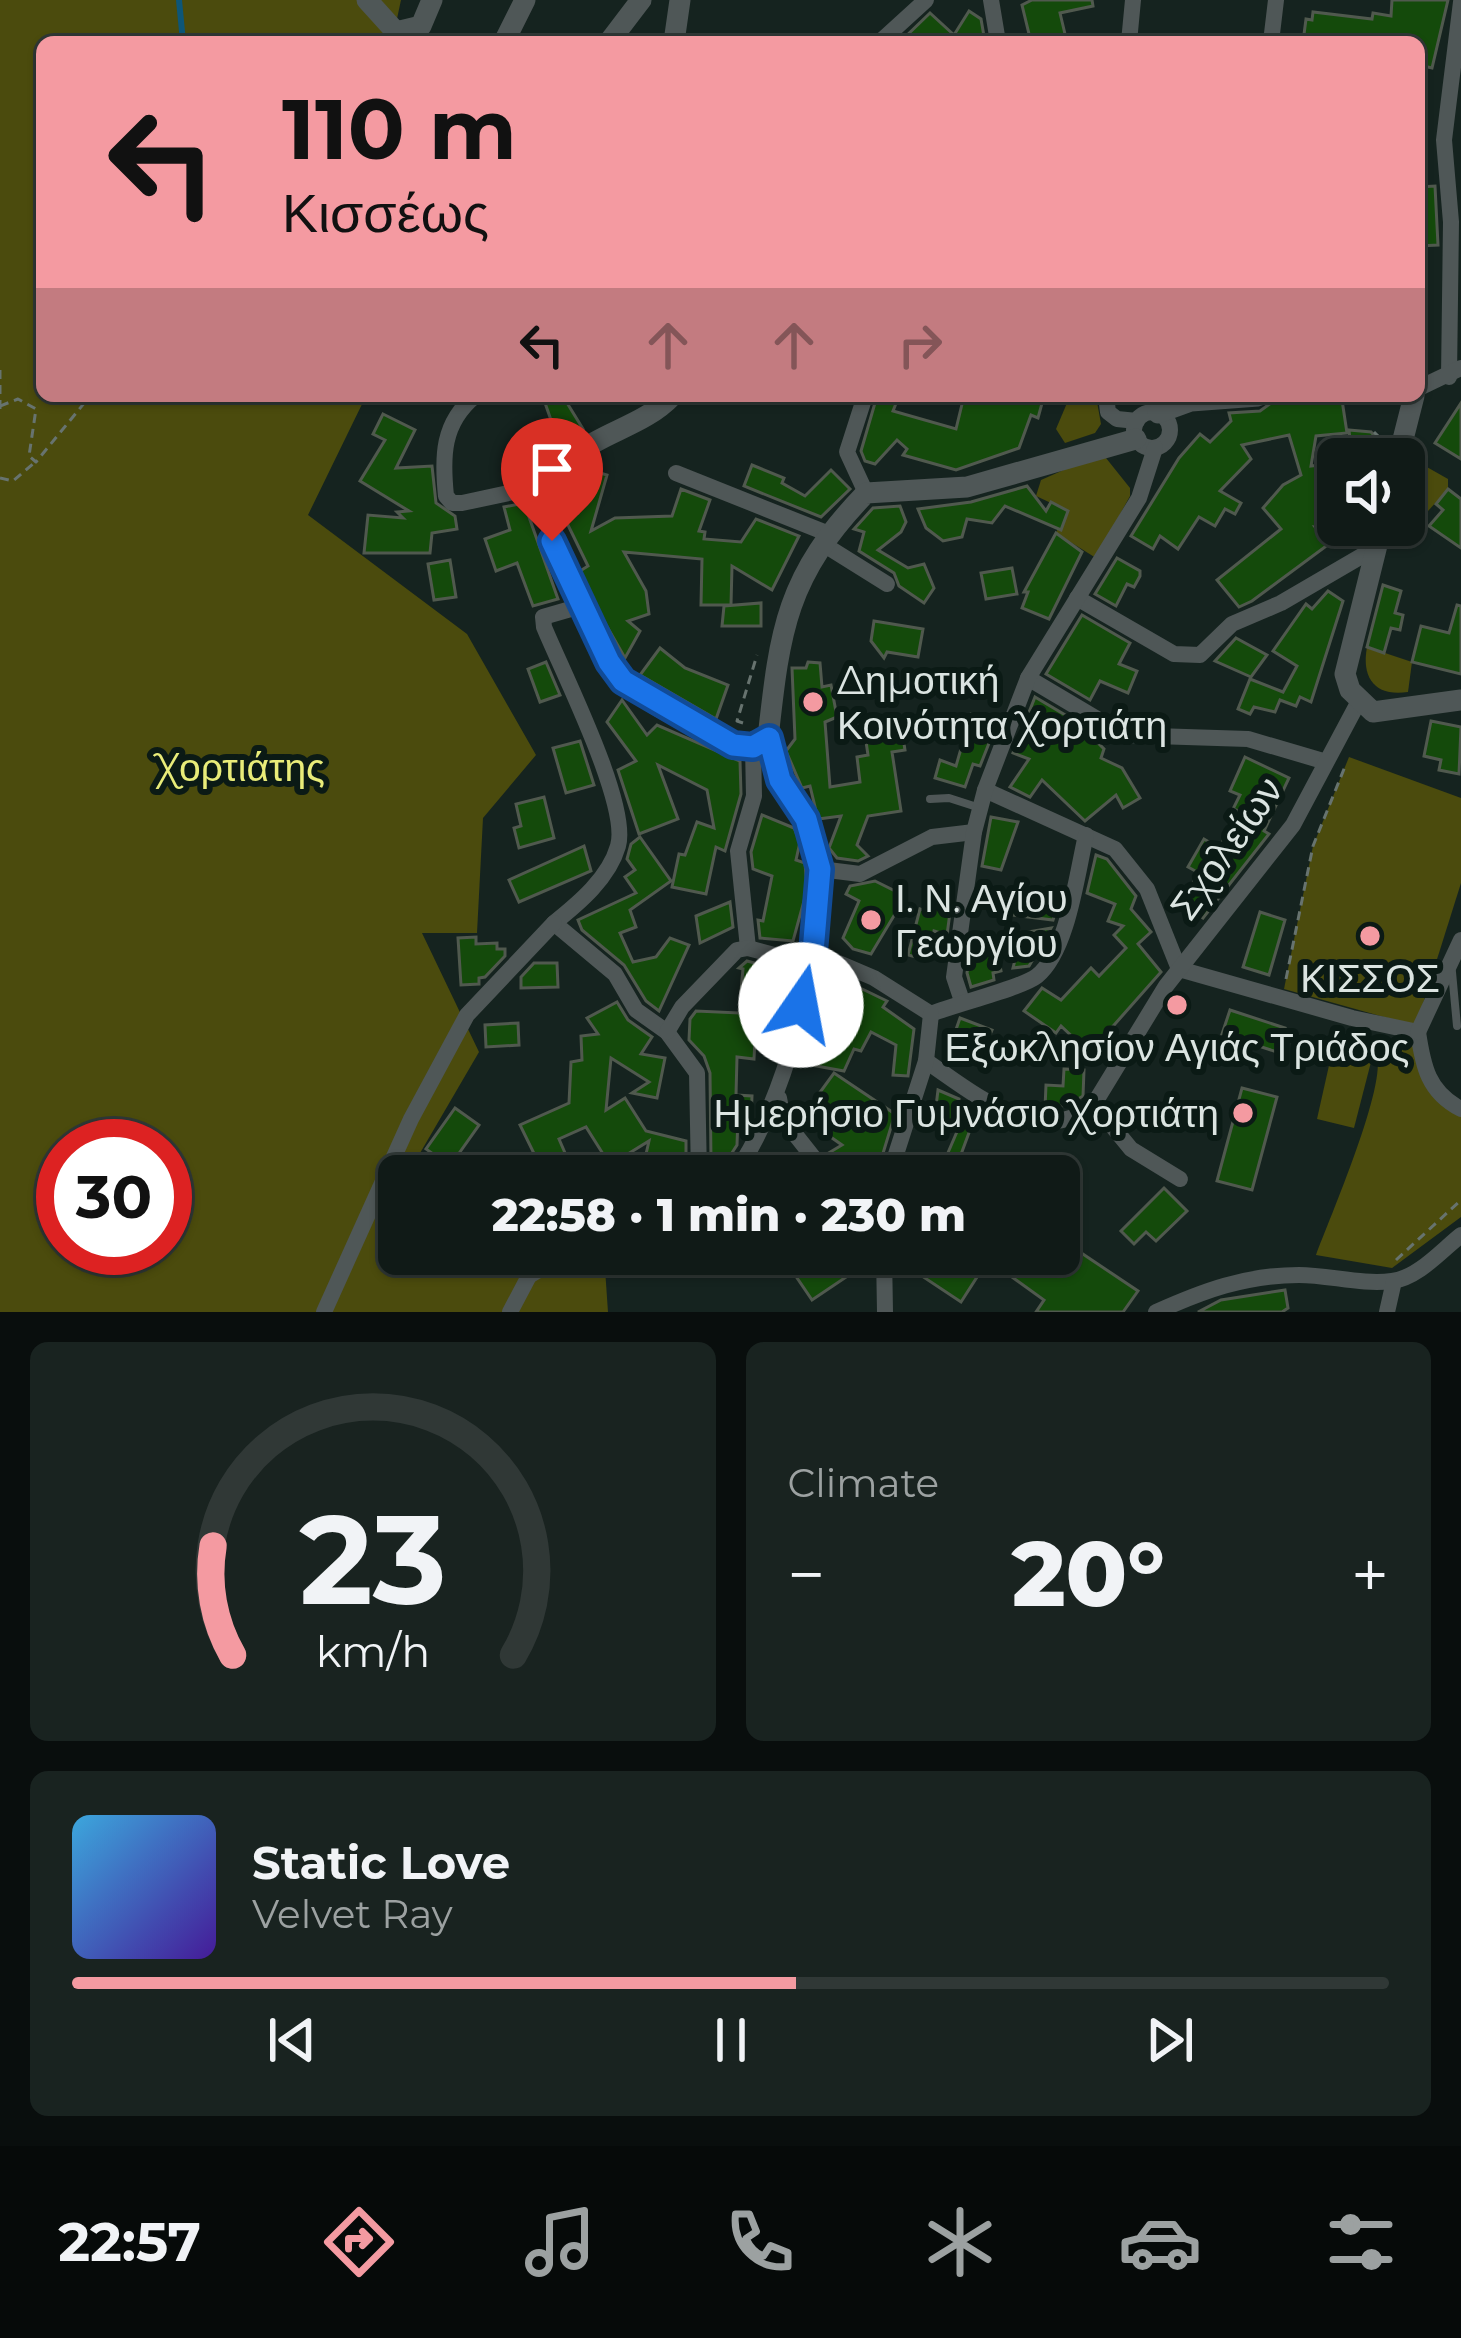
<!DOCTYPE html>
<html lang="en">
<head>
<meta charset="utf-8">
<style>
	body { margin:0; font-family:Montserrat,sans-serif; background:#192320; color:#f1f3f6; height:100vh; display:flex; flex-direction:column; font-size:45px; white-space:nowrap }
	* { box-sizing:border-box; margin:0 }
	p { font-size:39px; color:#9ca1a1 }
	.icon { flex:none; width:66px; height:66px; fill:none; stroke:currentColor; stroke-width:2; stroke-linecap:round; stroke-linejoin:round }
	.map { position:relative; height:1312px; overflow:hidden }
	.drawer { display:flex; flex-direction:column; gap:30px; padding:30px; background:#090e0d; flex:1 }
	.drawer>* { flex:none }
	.hud { position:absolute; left:36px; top:36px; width:1389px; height:366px; border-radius:18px; box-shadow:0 3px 9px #0004,0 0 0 3px #303836; background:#f49aa1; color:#111; overflow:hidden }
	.tools { position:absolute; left:1317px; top:438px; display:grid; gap:24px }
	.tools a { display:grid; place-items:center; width:108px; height:108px; border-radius:18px; background:#101a17; box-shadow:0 3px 9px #0004,0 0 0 3px #303836; font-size:60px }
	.speed { position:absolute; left:36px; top:1119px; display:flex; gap:24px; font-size:60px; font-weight:700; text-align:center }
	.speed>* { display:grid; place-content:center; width:156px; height:156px; border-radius:50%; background:#101a17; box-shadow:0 3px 9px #0004,0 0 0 3px #303836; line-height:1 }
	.speed .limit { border:18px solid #d22; background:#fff; color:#111 }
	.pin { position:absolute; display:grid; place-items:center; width:102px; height:102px; color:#fff; margin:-123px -51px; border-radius:50% 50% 50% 0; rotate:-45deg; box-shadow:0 0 12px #0007 }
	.pin .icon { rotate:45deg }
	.me { position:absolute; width:132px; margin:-66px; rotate:12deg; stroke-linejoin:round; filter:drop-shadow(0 0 9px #0008) }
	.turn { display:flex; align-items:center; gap:42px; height:252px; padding:0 48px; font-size:54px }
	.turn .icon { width:156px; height:156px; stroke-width:2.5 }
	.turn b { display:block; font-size:84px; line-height:102px }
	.lanes { display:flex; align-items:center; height:114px; padding:0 48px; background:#0003; justify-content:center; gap:60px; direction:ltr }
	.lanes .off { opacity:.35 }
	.big { font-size:90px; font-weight:800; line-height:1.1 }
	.drawer .card { flex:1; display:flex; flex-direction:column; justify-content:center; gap:18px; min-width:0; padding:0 42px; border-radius:18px; background:#192320 }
	.drawer .dial { align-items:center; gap:0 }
	.dial svg { height:312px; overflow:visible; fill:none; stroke:#303836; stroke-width:7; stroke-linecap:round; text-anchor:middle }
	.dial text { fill:#f1f3f6; stroke:none }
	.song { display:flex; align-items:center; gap:36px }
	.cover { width:144px; height:144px; border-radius:18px; background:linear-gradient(135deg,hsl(200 70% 55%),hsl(260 70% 35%)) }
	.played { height:12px; border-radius:6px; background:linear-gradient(90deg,#f49aa1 55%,#303836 55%) }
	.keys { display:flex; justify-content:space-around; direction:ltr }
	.heat { display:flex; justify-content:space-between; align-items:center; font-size:66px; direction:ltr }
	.drawer .tiles { flex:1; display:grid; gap:30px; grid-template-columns:1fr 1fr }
	.card:last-child { grid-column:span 2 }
	.trip { position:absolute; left:378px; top:1155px; width:702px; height:120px; border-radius:18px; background:#101a17; box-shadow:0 3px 9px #0004,0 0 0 3px #303836; font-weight:800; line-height:120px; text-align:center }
	.tab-bar { display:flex; height:192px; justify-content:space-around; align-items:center; background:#060a09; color:#9ca1a1 }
	.tab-bar .icon { width:84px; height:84px }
	.tab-bar .selected { color:#f49aa1 }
	.tab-bar b { font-size:54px; color:#f1f3f6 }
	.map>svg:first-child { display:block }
	.green { fill:#4b4b0d; fill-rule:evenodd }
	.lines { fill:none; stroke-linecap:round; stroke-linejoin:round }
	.stream { stroke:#0d5678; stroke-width:6 }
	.building { fill:#144a0b; stroke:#50594e; stroke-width:3 }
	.path { stroke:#67736f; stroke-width:3; stroke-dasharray:9 6; stroke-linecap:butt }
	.service { stroke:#4f5757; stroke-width:8 }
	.minor { stroke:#4f5757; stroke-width:16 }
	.tertiary { stroke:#4f5757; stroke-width:21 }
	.route-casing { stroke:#114b97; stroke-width:30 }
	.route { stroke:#1a73e8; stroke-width:21 }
	.poi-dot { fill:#f49aa1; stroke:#0b1a15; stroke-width:4.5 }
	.labels { text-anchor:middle; stroke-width:12; stroke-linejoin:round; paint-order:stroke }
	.poi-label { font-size:39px; fill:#dbe4e1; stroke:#0b1a15; text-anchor:start }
	.park-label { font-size:39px; fill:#e9ec79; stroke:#0b1a15 }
	.street-label { font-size:39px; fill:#dbe4e1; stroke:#0b1a15 }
</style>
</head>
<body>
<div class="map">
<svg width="1461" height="1312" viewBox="0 0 1461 1312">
	<rect width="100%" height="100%" fill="#15231f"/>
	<g class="green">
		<path d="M 0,0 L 401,0 L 392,42 L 42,42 L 42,396 L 366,396 L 308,515 L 467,634 L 536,755 L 483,818 L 477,933 L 422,933 L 479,1052 L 416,1160 L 454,1176 L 399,1176 L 399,1254 L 604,1254 L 608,1312 L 0,1312 ZM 63,1146 L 165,1146 L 165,1248 L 63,1248 Z"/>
		<polygon points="1070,396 1096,396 1101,424 1095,433 1065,443 1056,429"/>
		<polygon points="1102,453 1130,488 1130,496 1096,558 1056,533 1066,510 1036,496 1041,480"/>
		<polygon points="1418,462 1448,479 1448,489 1418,522 1404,515"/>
		<path d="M 1367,647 L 1412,662 L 1408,692 C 1376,697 1361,679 1367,647 Z"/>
		<polygon points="1349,757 1461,798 1461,883 1416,1026 1284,989 1313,846"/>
		<path d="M 1412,1038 C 1417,1074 1428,1097 1461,1116 L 1461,1217 L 1392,1268 L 1316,1255 C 1329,1220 1389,1081 1376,1054 Z"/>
		<polygon points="1332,1052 1371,1062 1354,1128 1317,1119"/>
	</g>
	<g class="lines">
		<polyline class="stream" points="179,0 183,42"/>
	</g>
	<g class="building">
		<polygon points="1032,0 1092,0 1093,6 1060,13 1065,34 1037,40 1030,38 1022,5"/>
		<polygon points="1392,0 1448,0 1432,68 1419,65 1419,42 1303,42 1306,19 1312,20 1313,12 1372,19 1373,13 1391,16"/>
		<polygon points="969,11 981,19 985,42 900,42 930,13 954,35"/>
		<polygon points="1435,186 1438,245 1419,246 1419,187"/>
		<polygon points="877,396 899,396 893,411 956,429 964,396 1044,396 1038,418 1031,415 1019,448 956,470 903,455 907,449 897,440 875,464 865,461 861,451"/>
		<polygon points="564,398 583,429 559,443 544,400"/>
		<polygon points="1342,400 1347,433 1316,436 1311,466 1338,463 1338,528 1315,527 1329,544 1252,601 1239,607 1217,580 1281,529 1263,508 1283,485 1301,475 1289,435 1242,445 1251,459 1220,491 1241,503 1235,514 1225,509 1215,526 1199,517 1178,549 1160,536 1153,549 1131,536 1179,458 1200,434 1210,442 1231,421 1229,413 1260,411 1271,403"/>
		<polygon points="1461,403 1461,459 1435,443"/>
		<polygon points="383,414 415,430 396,468 432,466 436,503 455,516 457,529 432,533 430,553 364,553 368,515 403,518 397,512 409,511 360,481 385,440 373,434"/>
		<polygon points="1349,430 1371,432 1379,441 1381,459 1352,459"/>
		<polygon points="547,437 555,452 547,456 545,466 525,477 514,455"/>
		<polygon points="752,465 784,478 782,483 805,496 831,470 850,489 821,517 744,486"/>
		<polygon points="590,470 607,475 591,531 615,518 672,516 681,489 710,500 699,531 705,532 704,539 741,542 756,519 799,536 772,590 732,566 731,605 701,605 702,559 624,552 646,591 649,614 628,621 640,631 625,658 593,602 580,571 588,566 566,521 565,512 578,513"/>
		<polygon points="1027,486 1046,511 1051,502 1068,511 1061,530 1005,506 992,523 967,519 962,537 943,541 926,528 918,509 971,502"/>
		<polygon points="1448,489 1461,499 1461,548 1429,526 1443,510 1436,504"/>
		<polygon points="530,502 528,514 558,599 533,606 517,563 496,571 485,539 510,530 504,507"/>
		<polygon points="900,506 906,522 901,532 878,550 908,568 924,564 934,588 924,603 899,586 894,573 859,551 864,532 854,529 873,508"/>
		<polygon points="1056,533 1082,552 1049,619 1022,608 1028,592 1024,592"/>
		<polygon points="1117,558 1140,571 1140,576 1134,587 1127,584 1116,606 1095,594"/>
		<polygon points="450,560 456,597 434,600 428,564"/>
		<polygon points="1012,568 1017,594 986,599 981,573"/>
		<polygon points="1383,585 1401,591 1395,613 1403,615 1400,630 1391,628 1384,653 1367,647"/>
		<polygon points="1328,591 1343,601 1311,702 1300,697 1296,706 1280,700 1275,712 1254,707 1250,714 1238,709 1250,679 1283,692 1297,666 1273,651 1306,604 1312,609"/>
		<polygon points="761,603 761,626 722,626 724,606"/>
		<polygon points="1457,605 1461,606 1461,674 1412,662 1421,626 1449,633"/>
		<polygon points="1082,615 1130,643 1119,664 1137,671 1128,693 1100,681 1090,700 1046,674"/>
		<polygon points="874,621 923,629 918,657 887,652 884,658 871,641"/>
		<polygon points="1236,638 1267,655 1251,677 1215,661"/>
		<polygon points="660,648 685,668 728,685 716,719 640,675"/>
		<polygon points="546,662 560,695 540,702 528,669"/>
		<polygon points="808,662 820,663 822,687 831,685 837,717 825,722 830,787 860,782 857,757 868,755 864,728 900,719 905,750 892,752 901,811 868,816 857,845 868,856 858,861 837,858 829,848 841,816 818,819 810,786 802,788 786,751 795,739 792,668 806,668"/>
		<polygon points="1035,697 1077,722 1104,749 1101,758 1122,768 1140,798 1123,808 1116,795 1085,821 1042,780 1030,797 1010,787 1029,759 1013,753"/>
		<polygon points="622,700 647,735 657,725 740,761 741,794 725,851 716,847 706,894 672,887 679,854 685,855 697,822 714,828 707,790 658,765 678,819 639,834 618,770 636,761 607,722"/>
		<polygon points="971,714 997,723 980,766 973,764 965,787 935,778 940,760 956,766"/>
		<polygon points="1431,721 1461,727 1459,774 1439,770 1441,760 1424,756"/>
		<polygon points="580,741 594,785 566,793 553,748"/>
		<polygon points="1245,757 1289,778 1264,831 1269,834 1203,918 1180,904 1199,873 1188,867 1204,839 1219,848 1239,811 1233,809 1240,795 1230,791"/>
		<polygon points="544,797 554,838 519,848 514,828 521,826 516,804"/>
		<polygon points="762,815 794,828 800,842 796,860 805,863 807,890 793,941 760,938 758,920 763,921 772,876 753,869 751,852"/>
		<polygon points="991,817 1018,822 1001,870 982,866"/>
		<polygon points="640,837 671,881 630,910 636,927 620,933 633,962 656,957 670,938 689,945 659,1011 646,1001 624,965 582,930 578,920 636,893 625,877 635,870 627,859 631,844"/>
		<polygon points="584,846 591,871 519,902 509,880"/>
		<polygon points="1096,855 1107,859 1136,896 1131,909 1151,932 1138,944 1161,972 1107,1033 1114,1041 1096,1059 1061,1026 1056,1033 1024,1011 1042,988 1061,1000 1091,968 1099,976 1126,948 1114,935 1123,926 1108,921 1115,904 1087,893"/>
		<polygon points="875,881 901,894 897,903 901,904 871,954 853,949 843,938 859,901 846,894 850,886"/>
		<polygon points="999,896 1051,902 1058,904 1053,920 997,913"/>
		<polygon points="936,901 951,905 947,935 934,931 927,960 908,955 920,909 933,913"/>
		<polygon points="730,902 733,927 700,943 696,916"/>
		<polygon points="1260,912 1285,920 1269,975 1243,967"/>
		<polygon points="1051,928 1029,966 1013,968 1022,933"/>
		<polygon points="476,937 476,944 497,943 497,949 505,949 505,956 485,977 479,978 479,984 461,985 458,938"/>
		<polygon points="995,939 1001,971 993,973 994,980 971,987 967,973 972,943"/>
		<polygon points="747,961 770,967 767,988 777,989 774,1023 756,1021 754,1059 737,1057 736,1095 752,1096 751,1118 738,1117 737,1145 726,1162 711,1161 710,1073 704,1056 689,1040 690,1019 696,1011 739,1013 743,969 739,968"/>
		<polygon points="534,963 557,963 558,987 521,988 521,977"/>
		<polygon points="823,970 887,1001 883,1007 914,1029 908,1076 893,1075 896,1045 871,1032 861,1051 854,1049 844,1071 811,1065 811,1042 807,1040"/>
		<polygon points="617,1002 628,1020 652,1037 641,1054 665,1058 657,1098 632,1093 649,1082 611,1058 606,1110 625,1098 646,1131 686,1141 686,1160 680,1160 676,1176 641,1176 649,1141 610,1165 586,1127 559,1139 575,1176 545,1176 520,1125 569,1103 571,1062 582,1060 581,1036 598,1034 587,1018"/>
		<polygon points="1230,1010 1285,1028 1277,1052 1222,1034"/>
		<polygon points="960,1018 992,1030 986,1044 965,1043 963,1048 951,1044"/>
		<polygon points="518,1023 519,1045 486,1047 485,1025"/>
		<polygon points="1064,1069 1084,1070 1083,1096 1068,1105 1045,1108 1046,1085 1063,1086"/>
		<polygon points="834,1073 895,1114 877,1173 860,1167 841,1176 827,1154 842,1145 802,1117"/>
		<polygon points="1242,1088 1277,1097 1252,1190 1217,1181"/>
		<polygon points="938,1090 959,1099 958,1109 966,1112 969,1105 977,1111 953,1176 938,1176 959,1127 934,1123"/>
		<polygon points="455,1108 479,1125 450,1166 426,1149"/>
		<polygon points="1164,1188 1187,1211 1156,1241 1146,1232 1134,1244 1121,1231"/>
		<polygon points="1059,1238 1138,1291 1123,1312 1036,1312 1044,1300 1012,1277 1046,1254 1059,1254"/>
		<polygon points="814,1254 848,1254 858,1269 812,1300 791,1269"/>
		<polygon points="904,1254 959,1254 977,1277 961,1302 919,1274 910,1276"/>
		<polygon points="1285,1290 1288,1308 1282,1312 1198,1312 1221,1300"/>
	</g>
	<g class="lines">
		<g class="path">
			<polyline points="0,370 0,411"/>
			<polyline points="0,406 18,399 36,409 29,456 36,462 90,396"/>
			<polyline points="1374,432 1383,441"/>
			<polyline points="0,478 13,481 34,463"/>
			<polyline points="743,723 737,721 757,655"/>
			<polyline points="1286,979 1313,846 1346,764"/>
			<polyline points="1396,1260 1461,1200"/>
		</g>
		<g class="service">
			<polyline points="930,799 949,798 977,807"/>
			<polyline points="1452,972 1457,1026"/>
		</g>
		<g class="minor">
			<polyline points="991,0 998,42"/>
			<polyline points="880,42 926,0"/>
			<polyline points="1129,42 1133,0"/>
			<polyline points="1271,42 1276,0"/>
			<polyline points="1449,377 1451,222 1444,140 1461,2"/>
			<polyline points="1419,388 1461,368"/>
			<path d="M 475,396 C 442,423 442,457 446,496 L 452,503 L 462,503 L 551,484"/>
			<polyline points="865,396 847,452 866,493"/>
			<polyline points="1106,396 1108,412 1117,419 1137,421"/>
			<circle cx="1152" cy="430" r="18"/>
			<polyline points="676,473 829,534"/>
			<polyline points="823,544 887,584"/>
			<polyline points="1077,598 1174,654 1200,655 1232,624 1281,603 1377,547"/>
			<path d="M 581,606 L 543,617 L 544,627 C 562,671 630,805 618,846 C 609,878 579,903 554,923 L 615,974 L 636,1010 L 667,1032 L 697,1073 L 699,1176"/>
			<polyline points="1028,678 1124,735 1248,739 1323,761"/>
			<path d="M 985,790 L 1115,849 L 1147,889 L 1179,969 L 1352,1018 L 1418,1032 C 1423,1066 1428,1092 1461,1109"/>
			<polyline points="820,869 860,874 932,837 974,832"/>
			<polyline points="748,948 738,851 754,796 753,747"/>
			<polyline points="962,1001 954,977 974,832 985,790 1028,678 1139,498 1155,448"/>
			<path d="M 667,1032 L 682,1007 L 737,950 L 748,948 L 778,956 L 813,952 L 874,978 L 931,1014 C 955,1004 1022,988 1037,976 C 1068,951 1077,873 1086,835"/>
			<polyline points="1418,1032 1461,940"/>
			<path d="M 926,1061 C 972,1092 1040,1151 1094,1104 L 1166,986 L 1293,825 L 1359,701"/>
			<polyline points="779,1098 783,1119 828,1176"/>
			<polyline points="1094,1104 1131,1149 1180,1179"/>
			<path d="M 732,1176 C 780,1120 829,939 819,866 C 812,819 780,784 768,738"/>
			<polyline points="889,1176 926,1061 931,1014"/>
			<polyline points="884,1254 885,1312"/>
			<polyline points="324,1312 411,1119 467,1015 554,923"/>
			<polyline points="510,1312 529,1276 565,1254"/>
			<path d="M 1156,1312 C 1203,1291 1245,1275 1299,1275 C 1329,1275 1362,1285 1392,1281 C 1418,1278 1442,1250 1461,1235"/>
			<polyline points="1387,1312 1394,1281"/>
		</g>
		<g class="tertiary">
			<polyline points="367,0 396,32 421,26 432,0"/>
			<polyline points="504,42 525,0"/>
			<polyline points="609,42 641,0"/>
			<polyline points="674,42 680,0"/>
			<path d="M 672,396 C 637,433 579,434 553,481 C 532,520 592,647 621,678 C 648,707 698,725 733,745 L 753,747 L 768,738 C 780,629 786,576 866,493 L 967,487 L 1136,439"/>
			<polyline points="1158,413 1191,401 1258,396"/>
			<polyline points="1398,459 1414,396"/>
			<polyline points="1382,525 1345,674 1350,690 1373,712 1461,700"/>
		</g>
	</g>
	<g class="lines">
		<defs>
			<polyline id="route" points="552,541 609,662 623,681 733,745 753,747 769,738 780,780 806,819 820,869 813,952 801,1005"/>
		</defs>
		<use href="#route" class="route-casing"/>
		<use href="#route" class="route"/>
	</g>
	<g class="poi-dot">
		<circle cx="813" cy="702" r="12"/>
		<circle cx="871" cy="920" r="12"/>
		<circle cx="1370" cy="936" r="12"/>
		<circle cx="1177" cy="1005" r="12"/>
		<circle cx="1243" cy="1113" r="12"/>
	</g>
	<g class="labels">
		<g class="poi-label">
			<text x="837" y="694">Δημοτική<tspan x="837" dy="45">Κοινότητα Χορτιάτη</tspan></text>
			<text x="895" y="912">Ι. Ν. Αγίου<tspan x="895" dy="45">Γεωργίου</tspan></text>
			<text x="1370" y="992" text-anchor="middle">ΚΙΣΣΟΣ</text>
			<text x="1177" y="1061" text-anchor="middle">Εξωκλησίον Αγιάς Τριάδος</text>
			<text x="1219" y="1127" text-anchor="end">Ημερήσιο Γυμνάσιο Χορτιάτη</text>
		</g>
		<g class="park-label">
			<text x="241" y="781">Χορτιάτης</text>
		</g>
		<g class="street-label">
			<text transform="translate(1226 848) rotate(-55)" y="14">Σχολείων</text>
		</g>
	</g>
</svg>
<div class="tools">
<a><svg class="icon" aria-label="sound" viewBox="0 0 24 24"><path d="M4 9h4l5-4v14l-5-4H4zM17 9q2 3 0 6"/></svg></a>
</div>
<div class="speed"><div class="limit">30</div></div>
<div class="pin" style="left:552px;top:541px;background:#d93025"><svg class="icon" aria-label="arrive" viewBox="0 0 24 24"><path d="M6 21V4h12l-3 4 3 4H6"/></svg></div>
<svg class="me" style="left:801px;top:1005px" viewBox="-20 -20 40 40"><circle r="19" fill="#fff"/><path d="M0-13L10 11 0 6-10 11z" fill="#1a73e8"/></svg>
<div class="trip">22:58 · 1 min · 230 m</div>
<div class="hud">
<div class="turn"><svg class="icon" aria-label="left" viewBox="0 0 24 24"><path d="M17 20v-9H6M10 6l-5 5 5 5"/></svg><div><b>110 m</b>Κισσέως</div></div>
<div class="lanes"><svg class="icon" aria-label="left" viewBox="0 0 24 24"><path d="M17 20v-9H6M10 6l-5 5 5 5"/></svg><svg class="icon off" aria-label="ahead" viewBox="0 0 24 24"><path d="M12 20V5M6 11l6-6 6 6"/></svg><svg class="icon off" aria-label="ahead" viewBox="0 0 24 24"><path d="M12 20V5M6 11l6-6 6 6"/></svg><svg class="icon off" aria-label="right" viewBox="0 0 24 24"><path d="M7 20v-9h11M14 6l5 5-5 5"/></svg></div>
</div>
</div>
<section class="drawer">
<div class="tiles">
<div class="card dial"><svg viewBox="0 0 100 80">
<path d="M14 69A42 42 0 1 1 86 69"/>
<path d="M14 69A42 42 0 0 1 9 41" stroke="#f49aa1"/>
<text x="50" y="56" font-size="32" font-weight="700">23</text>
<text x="50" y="72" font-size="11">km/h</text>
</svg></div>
<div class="card"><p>Climate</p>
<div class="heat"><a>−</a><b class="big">20°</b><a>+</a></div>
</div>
<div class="card">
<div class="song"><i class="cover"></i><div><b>Static Love</b><p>Velvet Ray</p></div></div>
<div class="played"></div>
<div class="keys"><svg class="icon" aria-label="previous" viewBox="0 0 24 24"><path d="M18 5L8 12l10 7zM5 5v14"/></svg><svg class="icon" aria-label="pause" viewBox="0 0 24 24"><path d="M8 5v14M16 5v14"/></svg><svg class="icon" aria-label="next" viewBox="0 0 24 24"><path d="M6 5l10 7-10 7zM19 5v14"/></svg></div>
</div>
</div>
</section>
<nav class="tab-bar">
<b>22:57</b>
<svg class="icon selected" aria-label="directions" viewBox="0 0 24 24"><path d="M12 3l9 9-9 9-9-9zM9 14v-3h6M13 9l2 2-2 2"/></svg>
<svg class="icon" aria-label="music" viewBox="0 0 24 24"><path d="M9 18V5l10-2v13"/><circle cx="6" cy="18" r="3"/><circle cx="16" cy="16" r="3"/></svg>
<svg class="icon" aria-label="phone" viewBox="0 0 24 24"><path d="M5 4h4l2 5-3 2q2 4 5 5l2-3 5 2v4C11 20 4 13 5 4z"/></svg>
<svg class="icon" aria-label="climate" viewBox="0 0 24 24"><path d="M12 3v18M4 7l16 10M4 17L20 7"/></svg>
<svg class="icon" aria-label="car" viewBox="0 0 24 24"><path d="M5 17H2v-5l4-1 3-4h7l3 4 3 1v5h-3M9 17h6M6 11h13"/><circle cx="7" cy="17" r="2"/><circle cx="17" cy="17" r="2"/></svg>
<svg class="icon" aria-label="filters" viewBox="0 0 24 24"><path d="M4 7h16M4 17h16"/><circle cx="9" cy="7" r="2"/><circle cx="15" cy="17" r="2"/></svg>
</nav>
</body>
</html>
